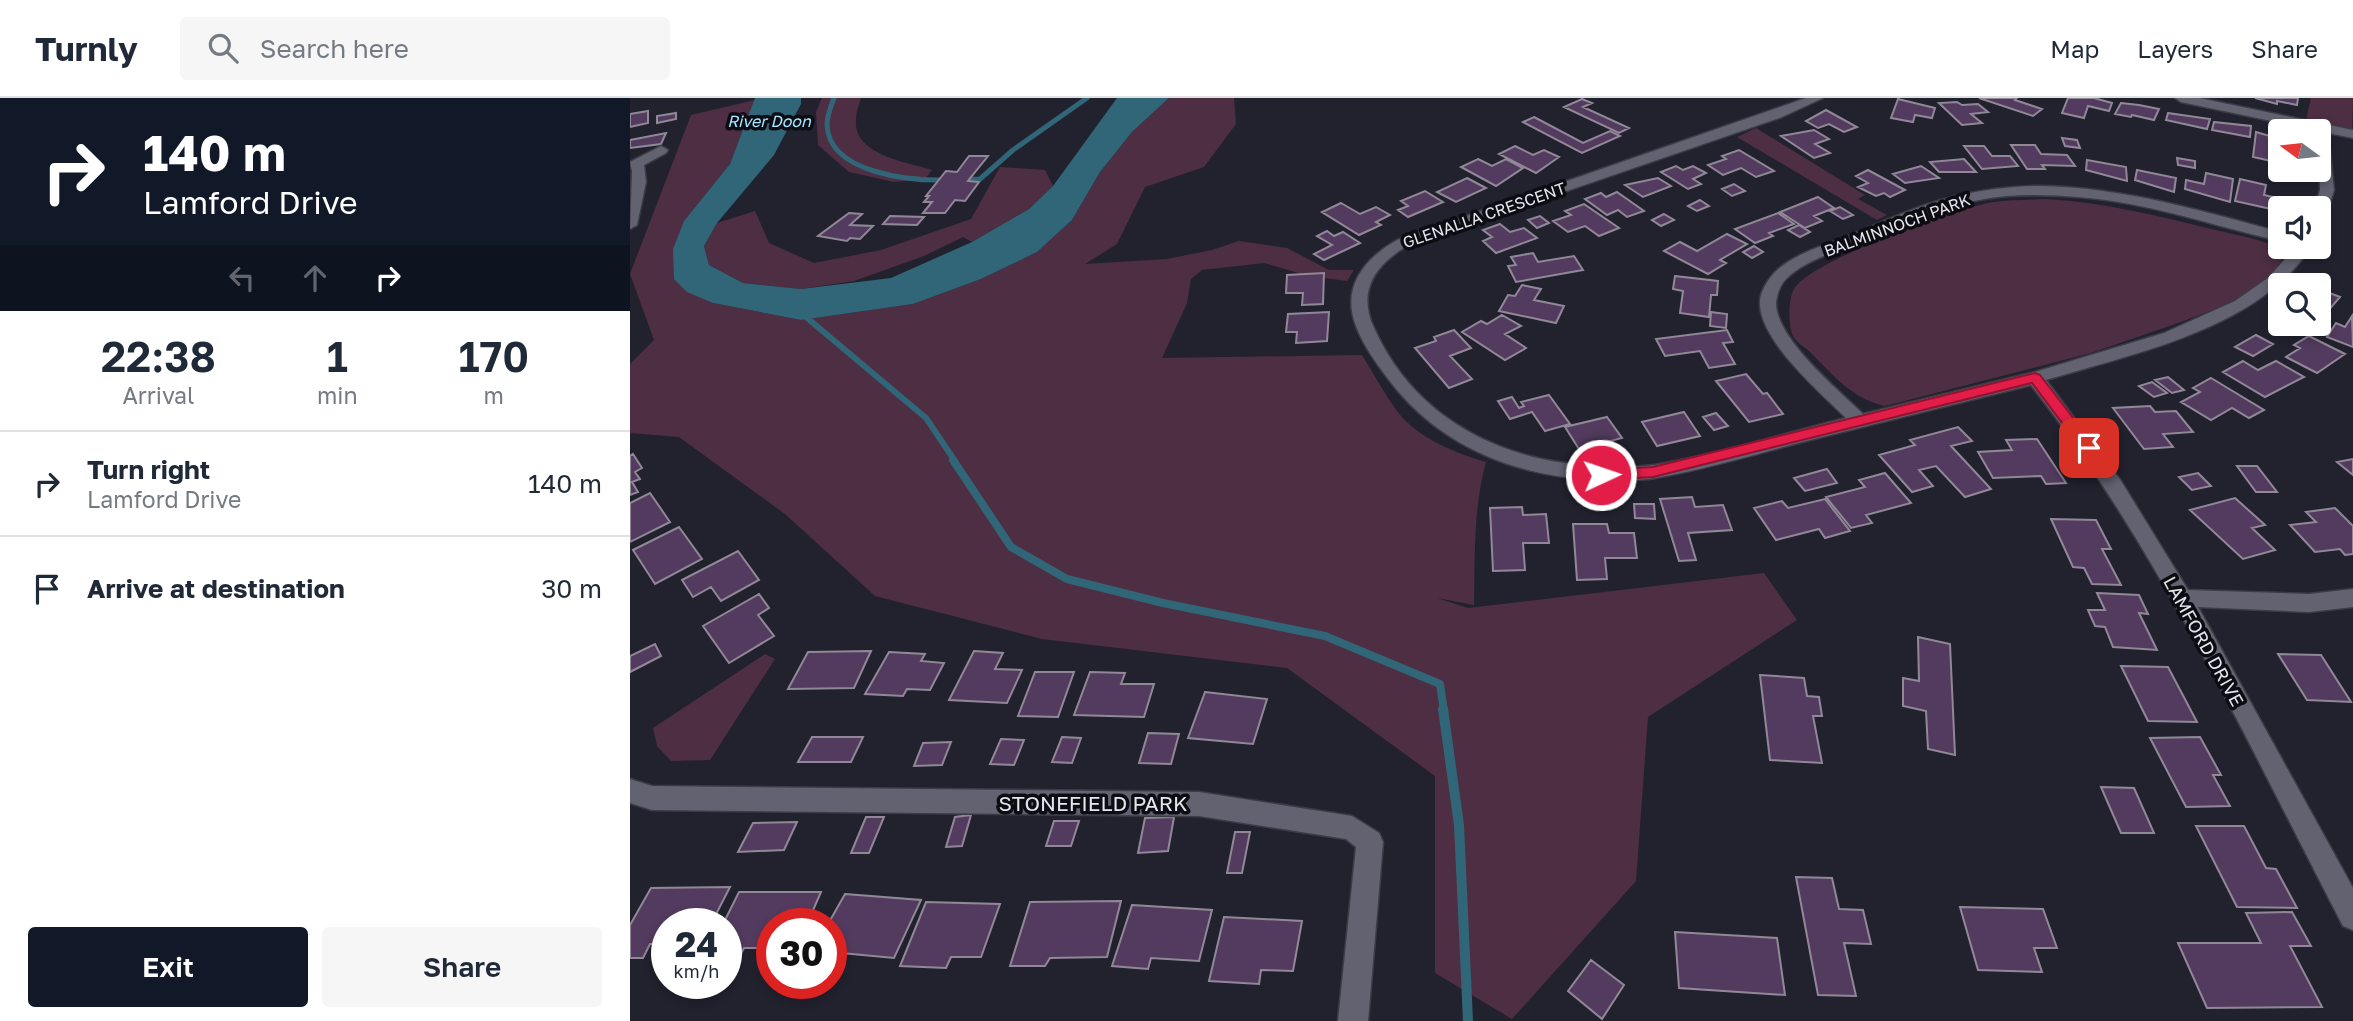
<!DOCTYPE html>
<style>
body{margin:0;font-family:"Golos Text",sans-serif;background:#f6f6f7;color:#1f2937;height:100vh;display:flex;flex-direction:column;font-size:26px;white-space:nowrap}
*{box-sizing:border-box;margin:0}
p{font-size:23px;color:#747a83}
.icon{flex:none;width:38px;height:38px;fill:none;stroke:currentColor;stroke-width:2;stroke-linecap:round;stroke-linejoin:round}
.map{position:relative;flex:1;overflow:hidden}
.side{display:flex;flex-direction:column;background:#fff;width:630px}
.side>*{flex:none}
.top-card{background:#111827;color:#fff;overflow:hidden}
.needle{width:46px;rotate:285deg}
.controls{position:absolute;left:1638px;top:21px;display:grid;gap:14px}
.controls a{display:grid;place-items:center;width:63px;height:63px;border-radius:7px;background:#fff;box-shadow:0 4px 10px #0003;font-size:35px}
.speed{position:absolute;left:21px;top:810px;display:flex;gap:14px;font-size:35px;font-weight:700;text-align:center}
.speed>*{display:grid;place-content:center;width:91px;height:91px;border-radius:50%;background:#fff;box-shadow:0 4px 10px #0003;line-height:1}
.speed small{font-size:18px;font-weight:400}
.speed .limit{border:10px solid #d22;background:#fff;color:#111}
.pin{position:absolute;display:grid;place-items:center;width:60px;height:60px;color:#fff;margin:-30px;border-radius:14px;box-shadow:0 4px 10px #0006}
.me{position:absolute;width:77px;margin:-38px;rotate:87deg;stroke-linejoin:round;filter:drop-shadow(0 0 5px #0008)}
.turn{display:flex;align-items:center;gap:24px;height:147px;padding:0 28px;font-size:32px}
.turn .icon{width:91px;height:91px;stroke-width:2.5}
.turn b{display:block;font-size:49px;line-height:60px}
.lanes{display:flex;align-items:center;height:66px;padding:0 28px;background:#0003;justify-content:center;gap:35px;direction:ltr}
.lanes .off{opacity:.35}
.eta{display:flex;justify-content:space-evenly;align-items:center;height:119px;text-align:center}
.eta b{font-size:42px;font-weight:600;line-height:49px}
.primary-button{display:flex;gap:14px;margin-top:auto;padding:14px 28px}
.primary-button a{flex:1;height:80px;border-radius:7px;background:#111827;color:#fff;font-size:28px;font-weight:600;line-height:80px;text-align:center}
.primary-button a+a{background:#f6f6f7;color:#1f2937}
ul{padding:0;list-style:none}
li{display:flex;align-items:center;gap:21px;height:105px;padding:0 28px;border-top:2px solid #e0e1e3}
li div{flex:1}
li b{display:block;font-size:26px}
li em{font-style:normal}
header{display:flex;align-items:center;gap:42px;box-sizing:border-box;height:98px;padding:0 35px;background:#fff;border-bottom:2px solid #e0e1e3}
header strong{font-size:33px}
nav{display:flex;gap:38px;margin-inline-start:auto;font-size:24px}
.search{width:490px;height:63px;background:#f6f6f7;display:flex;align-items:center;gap:18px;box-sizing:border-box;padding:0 24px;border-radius:7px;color:#747a83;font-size:26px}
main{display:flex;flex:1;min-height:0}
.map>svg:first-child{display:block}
</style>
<header>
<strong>Turnly</strong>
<div class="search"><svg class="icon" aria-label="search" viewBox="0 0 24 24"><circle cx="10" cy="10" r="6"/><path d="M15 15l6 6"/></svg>Search here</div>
<nav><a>Map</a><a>Layers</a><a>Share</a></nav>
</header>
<main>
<section class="side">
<div class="top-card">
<div class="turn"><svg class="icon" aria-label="right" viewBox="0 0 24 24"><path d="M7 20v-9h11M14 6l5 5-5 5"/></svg><div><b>140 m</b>Lamford Drive</div></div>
<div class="lanes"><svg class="icon off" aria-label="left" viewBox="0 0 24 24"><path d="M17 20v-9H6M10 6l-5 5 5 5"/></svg><svg class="icon off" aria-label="ahead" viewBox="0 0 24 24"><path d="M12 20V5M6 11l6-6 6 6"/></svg><svg class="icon" aria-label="right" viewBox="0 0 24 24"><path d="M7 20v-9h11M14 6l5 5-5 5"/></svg></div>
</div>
<div class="eta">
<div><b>22:38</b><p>Arrival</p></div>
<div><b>1</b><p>min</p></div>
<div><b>170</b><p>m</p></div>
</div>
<ul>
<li><svg class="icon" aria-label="right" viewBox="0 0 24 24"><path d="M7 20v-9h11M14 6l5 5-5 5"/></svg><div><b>Turn right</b><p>Lamford Drive</p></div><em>140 m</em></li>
<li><svg class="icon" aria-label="arrive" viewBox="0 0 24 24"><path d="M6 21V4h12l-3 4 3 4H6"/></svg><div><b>Arrive at destination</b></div><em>30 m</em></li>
</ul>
<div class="primary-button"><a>Exit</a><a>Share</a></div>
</section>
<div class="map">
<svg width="1723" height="923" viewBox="0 0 1723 923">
<rect width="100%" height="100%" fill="#22222f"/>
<path fill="#4e2e42" d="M192,0H231C229,7 226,15 226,22C223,57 277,64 302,72L295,81L264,84L219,74L188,47L186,14Z
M539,0H604L606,26L574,69L515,89L487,146L455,166L537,161L582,152L609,143L657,150L699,172H724L717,183L679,178L634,165L572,172L561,181L557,205L532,260L732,257C743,275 754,295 767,313C786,339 825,355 856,364C843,411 845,459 844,507L807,500L838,510L1134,475L1167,522L1018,619L1006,783L882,921L805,875V678L657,570L412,541L245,498L155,416L49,339L0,335V266L24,242L0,176L61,17L125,2L100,66L54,123L83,205L171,222L283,206L351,181L407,154L442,122L470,74L502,34Z
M1681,0H1723L1722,36L1675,26Z
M1126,30L1235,97L1228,101L1257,117L1247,122L1107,39Z
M370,69L415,72L423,88L399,111L342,144L333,139L294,158L224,183L171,191L113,185L79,167L74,148L87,125L125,113L139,145L184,165L251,152L341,121Z
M1416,101C1475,104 1532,119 1590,133C1609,138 1634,141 1651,152L1652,161L1629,194L1551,224L1461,255L1255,308C1222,301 1202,276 1179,253C1174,249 1166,244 1163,238C1158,228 1158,202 1164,191C1180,163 1328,110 1363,104C1380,102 1398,102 1416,101Z
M135,556L145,561L80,662L41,663L27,648L23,630Z"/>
<path fill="#306678" d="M125,0H171V6L144,57L87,125L74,148L79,167L113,185L171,191L261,180L342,144L399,111L423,88L487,0H539L502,34L470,74L442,122L407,154L351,181L283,206L171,222L83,205L57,194L44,181L43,151L54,123L100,66Z"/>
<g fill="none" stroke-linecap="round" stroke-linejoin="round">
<path stroke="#306678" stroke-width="5" d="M204,0C201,8 197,17 197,27C199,76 282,83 317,82
M330,82L350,81L383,52L457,0"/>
<path stroke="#306678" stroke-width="6" d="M170,214L296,320L325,363"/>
<path stroke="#306678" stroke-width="8" d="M323,362L381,449L437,481L533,505L695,538L810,586L814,613"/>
<path stroke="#306678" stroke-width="10" d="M813,611L829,727L838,923"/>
</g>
<path fill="#523b5e" stroke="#918897" stroke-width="2" d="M1349,0H1387L1385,2L1412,11L1403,18Z
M1438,0H1464L1482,5L1479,13L1458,8L1454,20L1432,15Z
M1625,0H1668L1667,7L1647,3V6Z
M952,1L962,5L953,9L999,30L989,35L934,9Z
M1268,1L1305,10L1302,20L1285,17L1283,24L1261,20Z
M1327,4L1332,7L1348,6L1358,14L1341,16L1352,25L1332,27L1309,5Z
M1491,5L1509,7L1529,11L1524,22L1502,17L1501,19L1485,16Z
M1196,12L1227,29L1214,34L1199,26L1188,30L1176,23Z
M18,13V25L0,29V16Z
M46,15V21L27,25V18Z
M1538,15L1580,21L1577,31L1536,22Z
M904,19L953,45L980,33L990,38L952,55L893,24Z
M1584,24L1621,28L1620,39L1582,32Z
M1184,32L1199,41L1185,46L1200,55L1184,60L1151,38Z
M1626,34L1650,41L1646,64L1623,59Z
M36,35L31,46L0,50V42Z
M1432,40L1447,42L1450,50L1435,48Z
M1381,47H1405L1411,56L1437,57L1445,68L1412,67L1415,71H1397Z
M885,48L903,57L914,52L929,59L906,75L869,56Z
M1334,48H1354L1362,58H1380L1388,68L1352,71Z
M1109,52L1144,73L1126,79L1111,70L1093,77L1078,67L1096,61L1092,58Z
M339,58H358L338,83L349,84L335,103L325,102L315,115H293L302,104H294L299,98H296L316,73L327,74Z
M1547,60L1565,63V70L1548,67Z
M848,61L862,68L876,61L893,70L866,88L831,69Z
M1334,61L1346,74H1309L1300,64Z
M1457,62L1496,69L1497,83L1456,72Z
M1046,68L1053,72L1063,68L1076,75L1063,81L1071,86L1058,91L1031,74Z
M1291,68L1309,80L1275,85L1263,76Z
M1238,72L1275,92L1260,99L1254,95L1246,98L1228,89L1238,85L1226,78Z
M1507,72L1546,80L1544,94L1505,82Z
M1576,75L1603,81L1600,104L1555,91L1556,82L1574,86Z
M837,80L856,90L826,104L807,94Z
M1028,80L1041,88L1013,99L995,87Z
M1610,81L1636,87L1634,97L1664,104L1663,110H1650V113L1605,103Z
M1104,86L1115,93L1102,98L1092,91Z
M795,93L813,104L778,119L768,112L778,108L771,103Z
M987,94L1014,113L997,119L988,112L977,117L955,101L971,95L976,99Z
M1188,99L1204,110L1184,118L1192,123L1175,130L1150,114Z
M1070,102L1079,108L1067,113L1058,108Z
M711,105L730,116L746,109L760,117L746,124L751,127L729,137L692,114Z
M954,106L989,130L969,138L955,128L938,134L923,123L941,117L935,113Z
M1210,109L1223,117L1213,121L1200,113Z
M219,115L232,116L220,127L243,128L230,141L220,140L217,143L188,138Z
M1148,115L1164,126L1139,135L1143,138L1125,145L1105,131Z
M1034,116L1044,122L1031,128L1022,122Z
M260,118L294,119L287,127L253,126Z
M910,118L919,125L907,130L898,122Z
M870,126L880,134L894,130L907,140L866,155L853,143L862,139L853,132Z
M1169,127L1180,134L1170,139L1158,132Z
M697,133L704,138L713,134L730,145L694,162L684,156L702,147L687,138Z
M1097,136L1117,146L1090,162L1096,165L1078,176L1034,153L1050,144L1067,153Z
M1124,148L1133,154L1122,160L1113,154Z
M903,155L908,164L944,158L953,172L886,184L878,168L886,167L881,159Z
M694,175L693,206L672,207L673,195H656L657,177Z
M1045,178L1088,183L1087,197H1081L1079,219L1050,215L1053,193L1043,191Z
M892,187L911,191L904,202L934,208L926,225L869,213L878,197L885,198Z
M1689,191L1710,199L1697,214L1689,211Z
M699,214L697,243L666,245L667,234H656L658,216Z
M1081,214L1097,216L1096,230L1080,228Z
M872,217L891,228L875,236L896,250L875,262L832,234L851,223L857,226Z
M1722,218L1723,249L1697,239L1706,225L1715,229Z
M824,232L841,250L820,258L842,281L819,290L785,250L806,243L804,239Z
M1097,232L1103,244L1093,245L1105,266L1079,270L1070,253L1035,258L1026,241Z
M1626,237L1643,246L1623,258L1605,249Z
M1679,238L1715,256L1687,275L1656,259L1670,250L1664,247Z
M1613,263L1628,272L1646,263L1674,279L1635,299L1593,274Z
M1116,276L1133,296L1137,295L1153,316L1119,324L1086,283Z
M1538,279L1554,292L1542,295L1525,282Z
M1581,280L1634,312L1619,320L1602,310L1581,322L1551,304L1570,294L1563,290Z
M1522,284L1537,295L1524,299L1509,288Z
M919,297L940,326L915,333L902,314L880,321L868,303L882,299L889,310L894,308L891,304Z
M1520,308L1525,314L1546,313L1563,334L1533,336L1543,349L1514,351L1483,310Z
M1054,314L1070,338L1027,348L1012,324Z
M1086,315L1098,328L1084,332L1073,319Z
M977,319L992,340L949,351L935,329Z
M1328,329L1342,343L1321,348L1361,391L1335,399L1306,368L1289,372L1303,388L1282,394L1249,357L1285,347L1280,342Z
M1407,341L1436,385L1416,386L1411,378L1363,380L1348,354L1382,352L1376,342Z
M3,356L12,370L5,374L10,381L2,384L8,394L0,397V358Z
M1723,361V377L1707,364Z
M1607,368H1627L1647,394H1626Z
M1197,371L1207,385L1175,393L1164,380Z
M1255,375L1281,405L1236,417L1242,425L1221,430L1196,399L1235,389L1229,382Z
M1568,375L1581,388L1562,392L1549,379Z
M20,395L40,424L0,444V405Z
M1062,399L1065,409L1093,407L1102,432L1058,435L1066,462L1049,463L1030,401Z
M1605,400L1635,427L1622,430L1645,452L1613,461L1560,412Z
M1195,401L1220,433L1195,440L1189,431L1146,442L1124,410L1152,403L1158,410Z
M1004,406H1024L1025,421L1005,420Z
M892,409L893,417L916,416L919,445H893L895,472L863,473L860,410Z
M1705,410L1723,428V456L1715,457L1710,451L1685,454L1660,427L1686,424L1676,414Z
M1421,421L1466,422L1481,451H1472L1491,487L1462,486L1454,470L1443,469Z
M943,426H977L979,435H1004L1007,460H975L977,481L947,482Z
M49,429L72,461L25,486L3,452Z
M108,453L129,482L91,503L81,489L63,499L52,482Z
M1467,495L1509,497L1518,516L1509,515L1527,552L1483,549L1475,529L1465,528L1458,512H1475Z
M129,496L139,510L128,517L144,538L99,565L73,528Z
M1288,539L1320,546L1325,657L1298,651L1296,613L1273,608V580L1289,583Z
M25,546L31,558L0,574V558Z
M241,553L224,590L158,591L178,554Z
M344,553L373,555L365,571L392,572L377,605L319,602Z
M259,554L295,556L291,563L314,565L300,592L277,591L273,598L235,596Z
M1648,556L1691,557L1721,604L1677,602Z
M1491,568L1538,569L1567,624L1518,623Z
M405,574H444L428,619L388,618Z
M460,574L495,575L491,586H524L514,619L444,617Z
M1130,577L1174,580L1177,598L1189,599L1192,618H1183L1192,665L1140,662Z
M575,594L637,601L623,646L558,640Z
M518,635L549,636L541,666L509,665Z
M182,639H233L221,664H168Z
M432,639L451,640L442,665L422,664Z
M1570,639L1591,677H1583L1600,708L1556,709L1520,640Z
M371,641L394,642L384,667L360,666Z
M321,644L312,667L284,668L293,645Z
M1471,689L1504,690L1524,735H1491Z
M341,717L332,748L316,749L325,719Z
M236,719H254L239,755H221Z
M544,719L538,753L508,755L515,720Z
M424,723H449L441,748H416Z
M167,724L154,752L108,754L123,725Z
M1566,728H1614L1636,770L1646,771L1667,810L1607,809Z
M605,734H620L612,775H597Z
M1166,779L1202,780L1209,811L1233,812L1241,846L1214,845L1226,898L1188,897Z
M100,789L81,826H37V846H20L13,860H0V827L21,790Z
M109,794H191L177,826H142V850H114L109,860H96V826H93Z
M215,796L291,802L264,860L201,854V826H198Z
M491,803L477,859L420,860L415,868H380L400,804Z
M296,804L370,806L351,859H321L316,870L270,868Z
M502,807L582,812L569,863L521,860L518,871L482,868Z
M1330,809L1413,811L1427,850H1404L1412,874L1348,872Z
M1662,814L1681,848H1660L1692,909L1577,910L1548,845H1631L1616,815Z
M594,819L672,823L663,873L631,872L629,886L579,883Z
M1045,834L1147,840L1155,897L1049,890Z
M961,862L994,887L972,921L938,893Z"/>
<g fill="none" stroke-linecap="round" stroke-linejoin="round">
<g stroke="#3b3c46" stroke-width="3">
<path id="minor" d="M1176,0H1193L1152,19L777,148C745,167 727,193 744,230C786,324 878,367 977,368C992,369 1009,369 1025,367C1089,356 1152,336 1216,320C1191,295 1132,245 1130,207C1129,195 1137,183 1145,174C1164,156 1192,148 1216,139C1252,124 1288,107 1326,98C1353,92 1382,88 1410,88C1492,89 1572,113 1650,134V143C1583,128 1518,104 1448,99C1422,97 1394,96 1368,99C1318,105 1273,126 1227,145C1204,155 1175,162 1156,181C1150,187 1147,196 1146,205C1146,241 1209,292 1233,316L1401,275L1534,235L1605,203L1638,180L1666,149H1681C1628,231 1505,255 1416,282L1491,383L1558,492L1679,496L1723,491V509L1679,514L1568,509L1723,790V832L1713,828C1617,644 1529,451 1401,287C1329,305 1257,323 1184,341C1132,354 1078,371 1025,380C1010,383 993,382 977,382C892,381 811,351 759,282C746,265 733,247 726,228C711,189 734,161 767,142Z
M1545,0H1569L1723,32V40L1698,35L1704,92L1694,125L1689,126V110H1685L1690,92L1689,33L1551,4Z
M31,48L38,52L36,55L14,67L16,84L7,127L0,131L2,73L0,64Z
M0,681L22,688L569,694L722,718L749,735L753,744L738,923H708L726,749L716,741L569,718L22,712L0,705Z"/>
</g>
<use href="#minor" fill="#626271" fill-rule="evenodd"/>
</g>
<path fill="#e11d48" stroke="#92132f" stroke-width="2" d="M1405,275L1410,277L1464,347L1466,350L1464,354H1454L1402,285L1023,379L971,382L964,377L971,372L1023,369Z"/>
<g text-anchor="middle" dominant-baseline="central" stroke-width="7" stroke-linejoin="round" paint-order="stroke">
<g font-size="16" font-style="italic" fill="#a3e6ff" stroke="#0c0c12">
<text x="139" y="23">River Doon</text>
</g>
<g font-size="16" fill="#e5e5ee" stroke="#0c0c12">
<text transform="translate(854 117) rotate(-19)">GLENALLA CRESCENT</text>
<text transform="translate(1267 127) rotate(-20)">BALMINNOCH PARK</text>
</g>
<g font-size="18" fill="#e5e5ee" stroke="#0c0c12">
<text transform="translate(1574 543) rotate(61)">LAMFORD DRIVE</text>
</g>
<g font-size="21" fill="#e5e5ee" stroke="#0c0c12">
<text x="463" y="705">STONEFIELD PARK</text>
</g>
</g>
</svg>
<div class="controls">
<a><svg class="needle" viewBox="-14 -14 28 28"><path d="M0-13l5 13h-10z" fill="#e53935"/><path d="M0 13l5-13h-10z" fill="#747a83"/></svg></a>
<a><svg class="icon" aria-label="sound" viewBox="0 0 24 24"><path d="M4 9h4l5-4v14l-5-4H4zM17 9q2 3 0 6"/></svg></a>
<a><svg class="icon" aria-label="search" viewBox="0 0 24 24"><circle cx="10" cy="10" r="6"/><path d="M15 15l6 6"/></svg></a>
</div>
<div class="speed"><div>24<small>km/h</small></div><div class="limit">30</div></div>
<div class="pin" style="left:1459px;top:350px;background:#d93025"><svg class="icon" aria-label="arrive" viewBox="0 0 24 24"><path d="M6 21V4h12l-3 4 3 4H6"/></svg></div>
<svg class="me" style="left:971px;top:377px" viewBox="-20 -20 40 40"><circle r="17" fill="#e11d48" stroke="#fff" stroke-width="3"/><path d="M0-11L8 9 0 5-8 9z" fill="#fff"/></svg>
</div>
</main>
